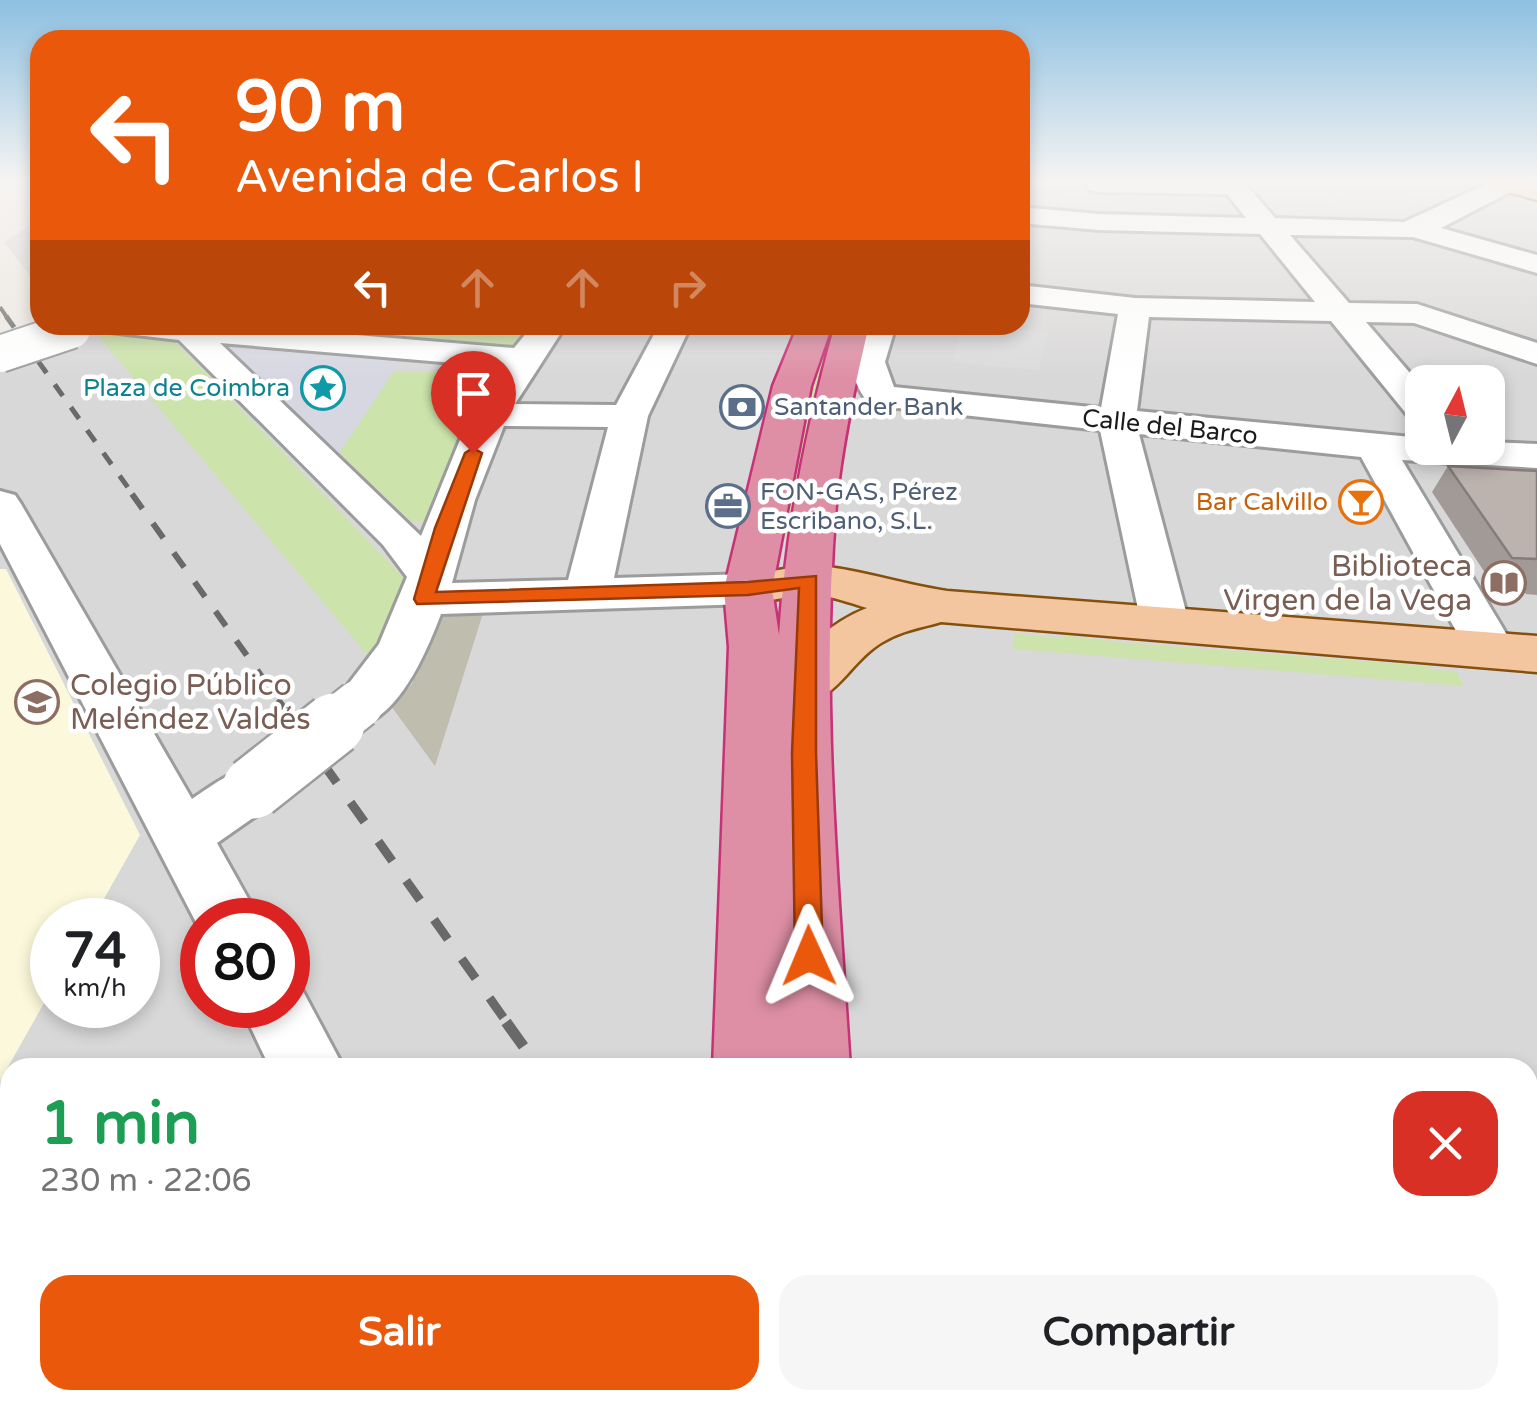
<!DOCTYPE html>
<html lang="es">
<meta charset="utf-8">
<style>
body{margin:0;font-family:"Varela Round",sans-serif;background:#f6f6f6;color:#202124;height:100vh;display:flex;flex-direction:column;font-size:38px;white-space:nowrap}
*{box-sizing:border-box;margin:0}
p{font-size:32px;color:#757577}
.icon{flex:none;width:55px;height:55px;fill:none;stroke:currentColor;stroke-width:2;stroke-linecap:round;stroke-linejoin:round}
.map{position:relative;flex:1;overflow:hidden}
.drawer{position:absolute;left:0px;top:1058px;width:1538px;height:352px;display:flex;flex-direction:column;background:#fff;border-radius:30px 30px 0 0;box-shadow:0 5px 15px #0003}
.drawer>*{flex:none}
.banner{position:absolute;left:30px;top:30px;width:1000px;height:305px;border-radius:30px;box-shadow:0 5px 15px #0003;background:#ea580c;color:#fff;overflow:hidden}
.needle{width:65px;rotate:7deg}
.fabs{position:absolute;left:1405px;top:365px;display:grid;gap:20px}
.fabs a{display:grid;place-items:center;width:100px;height:100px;border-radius:20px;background:#fff;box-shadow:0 5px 15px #0003;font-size:50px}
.speed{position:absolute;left:30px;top:898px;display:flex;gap:20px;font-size:50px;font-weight:700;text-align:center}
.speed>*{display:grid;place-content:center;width:130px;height:130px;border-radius:50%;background:#fff;box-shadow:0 5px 15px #0003;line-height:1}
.speed small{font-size:25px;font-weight:400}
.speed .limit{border:15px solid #d22;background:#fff;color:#111}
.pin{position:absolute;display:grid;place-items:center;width:85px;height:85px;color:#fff;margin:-102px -42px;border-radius:50% 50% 50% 0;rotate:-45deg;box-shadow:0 0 10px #0007}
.pin .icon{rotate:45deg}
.me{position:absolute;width:110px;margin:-55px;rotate:359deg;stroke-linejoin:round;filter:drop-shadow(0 0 8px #0008)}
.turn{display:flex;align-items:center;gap:35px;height:210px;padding:0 40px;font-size:45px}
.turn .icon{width:130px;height:130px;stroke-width:2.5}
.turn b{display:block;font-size:70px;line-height:85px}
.lanes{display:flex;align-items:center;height:95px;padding:0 40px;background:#0003;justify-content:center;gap:50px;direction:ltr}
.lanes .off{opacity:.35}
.round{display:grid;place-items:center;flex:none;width:105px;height:105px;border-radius:30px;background:#f6f6f6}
.summary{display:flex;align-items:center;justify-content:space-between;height:170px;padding:0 40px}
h1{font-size:60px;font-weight:800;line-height:75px;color:#1e9e55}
.cta{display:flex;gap:20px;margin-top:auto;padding:20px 40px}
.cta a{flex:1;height:115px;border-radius:30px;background:#ea580c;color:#fff;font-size:40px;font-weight:800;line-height:115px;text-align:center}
.cta a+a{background:#f6f6f6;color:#202124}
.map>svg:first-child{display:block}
</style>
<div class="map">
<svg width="1537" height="1409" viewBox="0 0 1537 1409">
<rect width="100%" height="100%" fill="#ece7e2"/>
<path fill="#d9d8d8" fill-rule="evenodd" d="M1020,180H1537V1409H0V338L40,325H1020ZM1422,382H1488V448H1422ZM52,920H138V1005H52ZM202,920H288V1005H202ZM10,1068H1528V1400H10Z
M40,219V288L4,242Z"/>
<path fill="#fcf8db" d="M0,569H6L140,835L92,920H52V989L0,1081Z"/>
<path fill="#bfbdae" d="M484,610L435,766L391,706L412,684L437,611Z"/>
<path fill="#cce3ab" d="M238,325H535L513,349Z
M829,325H838C815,395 802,463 795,536L784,538C780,467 806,391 829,325Z
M93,330L171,337L404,578L371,659Z
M393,371L497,373L469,423L429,521H411L339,453Z
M1015,634L1064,638V635L1125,643L1430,666L1433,670L1456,671L1464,686L1012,649Z"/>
<path fill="#85d5ad" d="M10,1214V1400H109L105,1409H0V1234Z"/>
<path fill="#dbdbdb" d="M964,325L1049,332L1038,370L952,362Z"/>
<path fill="#d6d7e1" d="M1020,180H1058L1066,195L1084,196L1077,180H1112L1122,197L1198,198L1209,213L1020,203Z
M1308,180H1435L1454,185L1434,194L1394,183L1386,187L1425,199L1385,217L1344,216L1328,201L1370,200L1364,194L1321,193Z
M225,339L407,352L339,453L334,455L220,344Z"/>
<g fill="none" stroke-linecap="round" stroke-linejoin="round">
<g stroke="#9c9c9c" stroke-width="6">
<path id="minor" d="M1090,180H1242L1275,218L1404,222L1495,180H1517L1516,189L1441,228L1537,255V273L1413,237L1290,235L1349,303L1417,304L1537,343V364L1414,323L1366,322L1422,387V420L1409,417L1331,321L1149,317L1137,411L1422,438V448H1488V442L1537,444V468L1402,460L1516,650L1509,662L1491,667L1473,662L1361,457L1139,434L1189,623L1182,634L1165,639L1148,634L1141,623L1100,430L870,405C847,377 849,357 864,325H896L885,362L894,387L1101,408L1118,314L1020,303V285L1135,298L1315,302L1260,234L1099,230L1020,223V207L1099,214L1246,218L1227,194L1099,192L1090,190L1087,185Z
M105,325H237L514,348L533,325H566L515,404L616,405L659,325H691L648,416L614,578L748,574L764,579L771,589L764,599L748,604L441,614C429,646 408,695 379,716C366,725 353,721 340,717L333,704L379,644L407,577L383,545L179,340L110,332ZM220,343L501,367L470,415L421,536ZM504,426L608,427L568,580L452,583L475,500Z
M0,491L15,495L21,504L192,799C219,781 240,762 273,772L281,788L273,804L217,843L260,920H202V934L0,544Z
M288,978L298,982L344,1068H270L240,1005H288Z
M444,1400H535L539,1409H448Z"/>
</g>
<g stroke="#86500c" stroke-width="5">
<path id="major" d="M1479,180L1537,184V200L1483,185Z
M809,565C855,568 901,584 947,591L1537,636V672L941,622C920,628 900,631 881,643C844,666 833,713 785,699L777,686C796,653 831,622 867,608C849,603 831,595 811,595C783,595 759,607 731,600L724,589L731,578Z"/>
</g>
<g stroke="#c63275" stroke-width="5">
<path id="highway" d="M798,325H832L811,386L772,589L779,635C786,529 806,427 835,325H869C855,384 842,444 836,505C820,692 838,881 850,1068H713L729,647L724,589L773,386Z
M715,1400H867V1409H716Z"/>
</g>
<use href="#minor" fill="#fff" fill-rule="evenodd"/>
<use href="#major" fill="#f3c69f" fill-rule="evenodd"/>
<use href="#highway" fill="#de8fa6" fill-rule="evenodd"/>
<path stroke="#696969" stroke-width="4" stroke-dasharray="11 11" stroke-linecap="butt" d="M0,307L8,319"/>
<path stroke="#696969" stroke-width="5" stroke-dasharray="14 14" stroke-linecap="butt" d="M6,316L134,496"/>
<path stroke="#696969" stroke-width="6" stroke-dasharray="18 18" stroke-linecap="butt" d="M132,494L297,726"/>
<path stroke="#696969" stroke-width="9" stroke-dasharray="24 24" stroke-linecap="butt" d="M295,724L508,1024"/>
<path stroke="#696969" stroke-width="11" stroke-dasharray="30 30" stroke-linecap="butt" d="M506,1022L539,1068
M776,1400L782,1409"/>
<g stroke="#9c9c9c" stroke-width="40" stroke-linecap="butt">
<path id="minor-bridge-far2" d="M0,354L72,330"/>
</g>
<g stroke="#9c9c9c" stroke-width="52" stroke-linecap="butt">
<path id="minor-bridge-far1" d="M331,726L359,704"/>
</g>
<g stroke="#9c9c9c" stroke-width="66" stroke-linecap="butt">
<path id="minor-bridge" d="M253,788L334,724"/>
</g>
<use href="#minor-bridge-far2" stroke="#fff" stroke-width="36"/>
<use href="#minor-bridge-far1" stroke="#fff" stroke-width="48"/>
<use href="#minor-bridge" stroke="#fff" stroke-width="61"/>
</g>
<path fill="#a29a96" d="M1448,466L1537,471V595L1526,594L1521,587L1493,585L1432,492Z"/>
<path fill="#bcb3af" stroke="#847d7a" stroke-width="2.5" d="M1448,466L1537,471V559L1512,558Z"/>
<linearGradient id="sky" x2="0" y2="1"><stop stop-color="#8dc0e1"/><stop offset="0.48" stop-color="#f6f4f2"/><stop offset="1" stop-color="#f6f4f2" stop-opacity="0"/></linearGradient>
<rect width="1537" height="378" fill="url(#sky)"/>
<path fill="#ea580c" stroke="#983908" stroke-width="2.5" d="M473,448L482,453L436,592L748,582L816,576V753L823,956L819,965L809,969L799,965L795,956L792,753L799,588L748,595L417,604L414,599L435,528L465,453Z"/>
<defs>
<g id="sight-ring" transform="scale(2.25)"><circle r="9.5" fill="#fff" stroke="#0f9aa8" stroke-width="1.5"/><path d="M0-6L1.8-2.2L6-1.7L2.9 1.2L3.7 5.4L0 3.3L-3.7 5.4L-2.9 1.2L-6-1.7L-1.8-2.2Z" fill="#0f9aa8"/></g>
<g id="bank-ring" transform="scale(2.25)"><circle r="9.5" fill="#fff" stroke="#5c6f8a" stroke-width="1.5"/><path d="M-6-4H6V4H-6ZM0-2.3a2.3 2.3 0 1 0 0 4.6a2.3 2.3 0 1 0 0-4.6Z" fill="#5c6f8a"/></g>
<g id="bar-ring" transform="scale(2.25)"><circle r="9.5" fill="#fff" stroke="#e8710a" stroke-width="1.5"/><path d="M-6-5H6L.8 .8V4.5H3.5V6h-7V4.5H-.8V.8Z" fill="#e8710a"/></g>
<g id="office-ring" transform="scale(2.25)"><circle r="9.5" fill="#fff" stroke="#5c6f8a" stroke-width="1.5"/><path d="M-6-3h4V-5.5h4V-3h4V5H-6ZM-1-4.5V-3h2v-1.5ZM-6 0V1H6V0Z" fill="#5c6f8a"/></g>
<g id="library-ring" transform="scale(2.25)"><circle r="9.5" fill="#fff" stroke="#8d6e63" stroke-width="1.5"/><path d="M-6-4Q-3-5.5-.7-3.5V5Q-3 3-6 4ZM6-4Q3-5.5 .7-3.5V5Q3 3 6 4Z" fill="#8d6e63"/></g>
<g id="school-ring" transform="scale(2.25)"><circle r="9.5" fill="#fff" stroke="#8d6e63" stroke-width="1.5"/><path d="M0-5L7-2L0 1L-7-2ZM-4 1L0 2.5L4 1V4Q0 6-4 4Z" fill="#8d6e63"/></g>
</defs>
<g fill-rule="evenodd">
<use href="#sight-ring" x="323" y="388"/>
<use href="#bank-ring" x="742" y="407"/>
<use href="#bar-ring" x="1361" y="502"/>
<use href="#office-ring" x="728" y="506"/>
<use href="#library-ring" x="1504" y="583"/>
<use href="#school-ring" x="37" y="702"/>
</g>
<g text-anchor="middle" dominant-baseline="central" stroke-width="9" stroke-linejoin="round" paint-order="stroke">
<g font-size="25" fill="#0d838f" stroke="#fff" text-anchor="end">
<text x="290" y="388">Plaza de Coimbra</text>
</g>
<g font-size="25" fill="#4e5e75" stroke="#fff" text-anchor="start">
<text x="774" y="407">Santander Bank</text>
<text x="760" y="492">FON-GAS, Pérez<tspan x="760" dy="29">Escribano, S.L.</tspan></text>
</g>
<g font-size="25" fill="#1b1b1b" stroke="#fff">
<text transform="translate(1170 427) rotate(6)">Calle del Barco</text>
</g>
<g font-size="25" fill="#c56008" stroke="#fff" text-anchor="end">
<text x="1328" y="502">Bar Calvillo</text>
</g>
<g font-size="30" fill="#785e54" stroke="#fff" text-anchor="end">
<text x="1472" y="566">Biblioteca<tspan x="1472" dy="34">Virgen de la Vega</tspan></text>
<text x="70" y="685" text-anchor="start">Colegio Público<tspan x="70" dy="34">Meléndez Valdés</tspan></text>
</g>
</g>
</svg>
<div class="fabs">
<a><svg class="needle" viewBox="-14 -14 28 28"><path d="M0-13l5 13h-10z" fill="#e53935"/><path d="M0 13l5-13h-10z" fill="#757577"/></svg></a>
</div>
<div class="speed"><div>74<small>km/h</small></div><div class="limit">80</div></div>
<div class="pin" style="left:473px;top:453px;background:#d93025"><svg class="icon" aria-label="arrive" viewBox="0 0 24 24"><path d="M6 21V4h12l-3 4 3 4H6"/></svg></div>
<svg class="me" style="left:809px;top:956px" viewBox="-20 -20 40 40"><path d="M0-17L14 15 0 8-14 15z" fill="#ea580c" stroke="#fff" stroke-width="4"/></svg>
<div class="banner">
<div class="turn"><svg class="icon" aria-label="left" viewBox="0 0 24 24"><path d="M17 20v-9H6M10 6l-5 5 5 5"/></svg><div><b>90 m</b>Avenida de Carlos I</div></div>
<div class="lanes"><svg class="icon" aria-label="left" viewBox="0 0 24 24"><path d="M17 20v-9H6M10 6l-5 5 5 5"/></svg><svg class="icon off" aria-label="ahead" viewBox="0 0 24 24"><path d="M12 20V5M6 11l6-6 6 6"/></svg><svg class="icon off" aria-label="ahead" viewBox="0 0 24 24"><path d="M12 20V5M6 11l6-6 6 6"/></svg><svg class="icon off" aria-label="right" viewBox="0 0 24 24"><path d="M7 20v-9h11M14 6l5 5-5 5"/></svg></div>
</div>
<section class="drawer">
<div class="summary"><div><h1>1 min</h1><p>230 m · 22:06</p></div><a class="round" style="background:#d93025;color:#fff"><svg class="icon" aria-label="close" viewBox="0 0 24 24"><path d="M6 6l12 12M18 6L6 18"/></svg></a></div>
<div class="cta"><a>Salir</a><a>Compartir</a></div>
</section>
</div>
